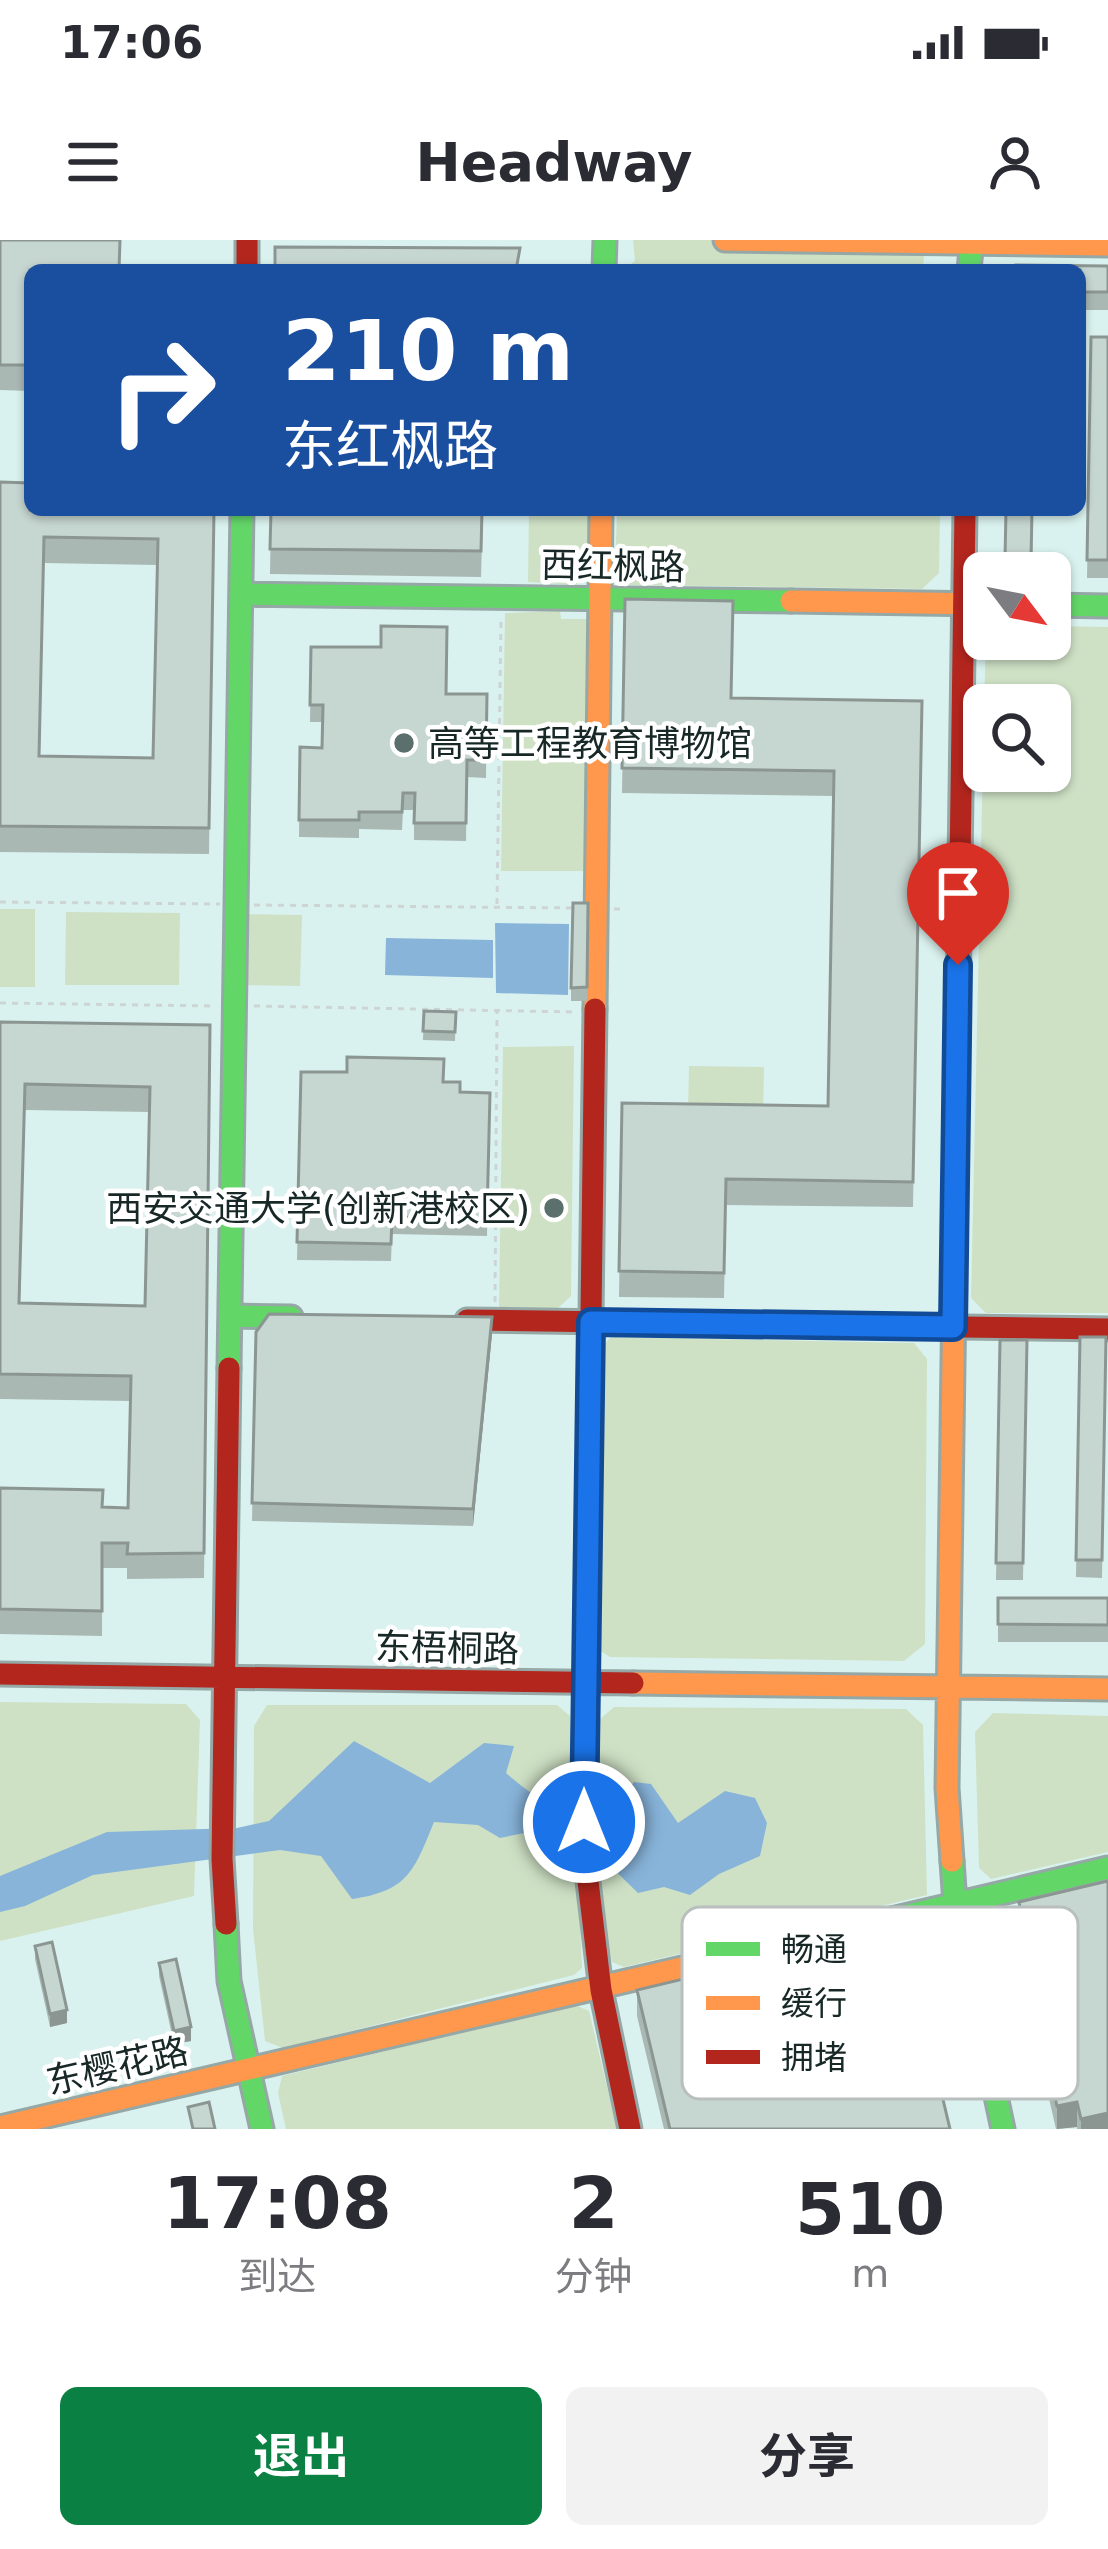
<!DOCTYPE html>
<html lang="zh">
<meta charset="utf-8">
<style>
body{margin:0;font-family:"DejaVu Sans","Noto Sans SC",sans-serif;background:#f2f2f3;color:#2b2b33;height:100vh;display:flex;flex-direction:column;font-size:45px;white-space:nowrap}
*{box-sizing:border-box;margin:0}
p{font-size:39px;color:#7c7c81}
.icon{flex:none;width:66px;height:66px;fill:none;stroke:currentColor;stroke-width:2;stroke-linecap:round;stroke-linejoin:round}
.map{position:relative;height:1889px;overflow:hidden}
.sheet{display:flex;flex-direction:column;background:#fff;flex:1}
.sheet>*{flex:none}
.top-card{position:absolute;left:24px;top:24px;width:1062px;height:252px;border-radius:18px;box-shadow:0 3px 9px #0004;background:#1a4fa0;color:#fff;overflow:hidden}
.needle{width:78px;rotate:122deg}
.fabs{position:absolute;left:963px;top:312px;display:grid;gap:24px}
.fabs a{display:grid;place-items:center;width:108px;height:108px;border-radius:18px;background:#fff;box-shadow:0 3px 9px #0004;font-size:60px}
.pin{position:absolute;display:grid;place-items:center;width:102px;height:102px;color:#fff;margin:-123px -51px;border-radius:50% 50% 50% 0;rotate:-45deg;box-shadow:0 0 12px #0007}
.pin .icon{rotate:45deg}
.me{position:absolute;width:132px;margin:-66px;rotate:0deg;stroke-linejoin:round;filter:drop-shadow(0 0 9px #0008)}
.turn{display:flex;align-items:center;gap:42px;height:252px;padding:0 60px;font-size:54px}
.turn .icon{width:156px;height:156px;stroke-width:2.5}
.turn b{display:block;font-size:84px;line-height:102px}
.eta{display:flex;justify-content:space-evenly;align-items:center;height:204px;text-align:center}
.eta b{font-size:72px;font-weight:700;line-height:84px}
.action{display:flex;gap:24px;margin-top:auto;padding:24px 60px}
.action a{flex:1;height:138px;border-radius:18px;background:#0b8043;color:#fff;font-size:48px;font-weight:700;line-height:138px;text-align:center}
.action a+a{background:#f2f2f3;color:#2b2b33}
.status{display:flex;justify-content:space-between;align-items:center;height:84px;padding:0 60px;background:#fff;direction:ltr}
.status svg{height:33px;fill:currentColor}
header{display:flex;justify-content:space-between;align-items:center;height:156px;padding:0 60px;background:#fff;font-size:54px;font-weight:700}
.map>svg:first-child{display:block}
</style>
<div class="status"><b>17:06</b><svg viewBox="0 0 49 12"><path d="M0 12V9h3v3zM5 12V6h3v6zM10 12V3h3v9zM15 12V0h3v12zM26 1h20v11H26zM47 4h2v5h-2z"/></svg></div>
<header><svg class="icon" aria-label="menu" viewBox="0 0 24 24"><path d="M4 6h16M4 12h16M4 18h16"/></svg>Headway<svg class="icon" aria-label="person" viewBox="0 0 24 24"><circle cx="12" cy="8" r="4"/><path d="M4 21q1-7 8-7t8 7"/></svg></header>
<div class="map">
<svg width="1108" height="1889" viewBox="0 0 1108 1889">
<rect width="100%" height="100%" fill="#daf2ef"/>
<path fill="#cee1c5" d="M633,0H925L923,30H623L635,21Z
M529,270H589L588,332L576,345L528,342Z
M617,270H940L939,333L922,349L629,345L615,335Z
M560,371L561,379H587L586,631H501L505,373Z
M1050,386L1108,387V1073H986L971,1058L984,474V531H1050V465H984L986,399H1050Z
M0,669H35V747H0Z
M66,672L180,673L179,745H65Z
M240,674L302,675L300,746L239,745Z
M574,806L571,1056L557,1069L499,1067L503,807Z
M689,826L764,827L763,873L688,872Z
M611,1097L914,1103L927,1119L925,1404L904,1421L610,1417L594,1407L600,1109Z
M0,1462L186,1464L200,1480L194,1656L0,1701Z
M267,1465H557L570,1476L582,1728L574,1735L283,1808L265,1801L253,1689L254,1486Z
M614,1467L906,1469L923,1485L927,1655L624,1727L612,1722L599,1668V1480Z
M993,1473L1108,1476V1612L991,1639L979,1628L975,1492Z
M575,1765L589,1771L617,1889H286L278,1853L282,1836Z"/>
<path fill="#88b4da" d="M495,683L569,684L568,755L496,753Z
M386,698L493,700V738L385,735Z
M354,1501L430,1543L484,1503L514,1506L506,1533C534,1557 567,1582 606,1580L634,1542L651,1544L678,1583L725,1551L755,1558L767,1583L760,1616L719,1634L690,1655L664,1647L638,1653L592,1608L539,1590L500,1598L478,1585L434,1582C414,1631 408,1651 352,1659L321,1616L280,1610L93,1635L25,1666L0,1672V1636L107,1592L237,1588L269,1581Z"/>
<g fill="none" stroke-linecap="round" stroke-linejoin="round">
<g stroke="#95a8a6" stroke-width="27">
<path id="fast" d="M604,30L605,0
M969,30L972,0
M241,354L791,361
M1050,365L1108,366
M231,1076L291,1077
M229,1128L242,270
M952,1621L955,1664L1003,1889
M892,1679L1108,1628
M226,1684L229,1741L262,1889"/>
</g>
<g stroke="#95a8a6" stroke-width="27">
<path id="slow" d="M725,0L1108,5
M791,361L984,364
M595,769L601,270
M633,1443L1108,1449
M952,1621L947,1548L957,839
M0,1887L892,1679"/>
</g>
<g stroke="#95a8a6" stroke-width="27">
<path id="jam" d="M247,0V30
M595,769L584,1608L601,1750L630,1889
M957,839L965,270
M467,1080L1108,1089
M0,1434L633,1443
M226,1684L222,1619L229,1128"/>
</g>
<path stroke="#cdd5d4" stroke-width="3" stroke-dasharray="6 6" stroke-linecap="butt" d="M0,662L220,664
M497,664L501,379
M254,665L574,668
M614,669H626
M0,763L214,766
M254,766L574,772
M495,1062L497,771"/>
<use href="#fast" stroke="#63d668" stroke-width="21"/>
<use href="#slow" stroke="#ff974d" stroke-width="21"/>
<use href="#jam" stroke="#b3261e" stroke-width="21"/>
</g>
<path fill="#aab8b4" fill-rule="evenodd" d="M0,0L30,30V151L0,150Z
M1108,26V70H1080V30Z
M1091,97H1108V338H1087Z
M0,242L214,270L209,614L0,612ZM44,323L158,325L153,518L40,516Z
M271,270H483L481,337L270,334Z
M1006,270H1033L1032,333H1005Z
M625,359L731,458L922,461L913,967L726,965L724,1058L619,1057L622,863L828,866L833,556L622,553Z
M311,407L447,454H487L486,538L467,537L466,601L414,600V570H403L402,590L359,589V598L299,597L300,507L322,508V482H310Z
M588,663L587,761H571V748Z
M424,771L456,772L455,801L423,800Z
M0,782L210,785L204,1338L127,1339V1328H102V1396L0,1394V1248L103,1267L128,1268L131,1161L0,1159ZM25,870L150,872L145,1066L20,1063Z
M301,832L444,842L460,852L490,853L487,996L392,994L391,1021L297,1020Z
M256,1092L492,1094L473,1286L252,1281Z
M1080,1097H1106L1102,1338L1076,1337Z
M1000,1100H1027L1023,1340H996Z
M998,1358H1108V1402H998Z
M1019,1662L1108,1889H1077V1887L1056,1889L1013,1702V1677L1019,1675Z
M35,1706L67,1783L50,1787L35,1719Z
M159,1723L191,1801L174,1804L159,1736Z
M637,1750L950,1889H664L637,1776Z"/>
<path fill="#8b9692" d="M492,1077V1094L473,1286V1269Z
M67,1770V1783L50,1787V1774Z
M191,1787V1801L174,1804V1791Z
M1077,1862V1887L1057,1889V1866Z
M1108,1873V1889H1081V1879Z"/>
<path fill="#c6d6d1" stroke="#8b9692" stroke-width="3" fill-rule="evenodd" d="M0,0H120L119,30H30V125H0Z
M275,7L520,8L516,30H275Z
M1016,25L1108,26V52H1080V30H1016Z
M1091,97H1108V320H1087Z
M0,242L30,243V270H214L209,588L0,586ZM44,297L158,299L153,518L39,516Z
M271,270H482L481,311L270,309Z
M1006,270H1032L1031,319H1005Z
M625,359L733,361L731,458L922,461L913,942L726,939L724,1033L619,1031L622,863L828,866L834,531L622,528Z
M381,386L447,387L446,454H487L486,520H467L466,583H414L415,553H403L402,572H359V580H299L300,507L322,508L323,465H310L311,407H381Z
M573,663H588L587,747L571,748Z
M424,771L456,772L455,792L423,791Z
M0,782L210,785L204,1313L127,1314L128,1303H102V1371L0,1369V1248L103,1250L102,1267L128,1268L131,1136L0,1134ZM25,844L150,847L145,1066L19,1063Z
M347,817L444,819L443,842H460V852L490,853L487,978L392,977L391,1004L297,1002L301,832H347Z
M269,1074L492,1077L473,1269L252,1263L256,1092Z
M1080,1097H1106L1102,1320H1076Z
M1000,1100H1027L1023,1323H996Z
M998,1358H1108V1385L998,1384Z
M1108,1641V1873L1081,1879L1077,1862L1057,1866L1013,1677L1022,1675L1019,1662Z
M902,1687L950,1889H670L637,1750Z
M52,1702L67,1770L50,1774L35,1706Z
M176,1719L191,1787L174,1791L159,1723Z
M209,1862L215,1889H193L188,1867Z"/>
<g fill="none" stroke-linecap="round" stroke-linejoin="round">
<g stroke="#114b97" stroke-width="30">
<path id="route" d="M584,1582L591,1082L953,1087L958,725"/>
</g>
<use href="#route" stroke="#1a73e8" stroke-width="21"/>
</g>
<g fill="#5b6f6c" stroke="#fff" stroke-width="4.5">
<circle cx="404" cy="503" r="12"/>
<circle cx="554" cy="968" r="12"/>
</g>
<g text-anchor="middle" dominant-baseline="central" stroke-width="9" stroke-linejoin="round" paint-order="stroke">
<g font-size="36" fill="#172826" stroke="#fff">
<text transform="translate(613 326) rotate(1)">西红枫路</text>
<text transform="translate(447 1408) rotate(1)">东梧桐路</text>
<text transform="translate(117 1826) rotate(-13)">东樱花路</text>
</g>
<g font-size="36" fill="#172826" stroke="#fff" text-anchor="start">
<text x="428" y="503">高等工程教育博物馆</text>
<text x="530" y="968" text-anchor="end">西安交通大学(创新港校区)</text>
</g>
</g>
<rect x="682" y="1667" width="396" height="192" rx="18" fill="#fff" stroke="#b9bebe" stroke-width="3"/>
<rect x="706" y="1702" width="54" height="14" fill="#63d668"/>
<rect x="706" y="1756" width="54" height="14" fill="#ff974d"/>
<rect x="706" y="1810" width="54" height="14" fill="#b3261e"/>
<g font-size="33" fill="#172826">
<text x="781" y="1721">畅通</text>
<text x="781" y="1775">缓行</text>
<text x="781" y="1829">拥堵</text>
</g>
</svg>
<div class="fabs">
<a><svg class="needle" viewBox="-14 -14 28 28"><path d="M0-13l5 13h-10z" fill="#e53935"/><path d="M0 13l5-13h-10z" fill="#7c7c81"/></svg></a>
<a><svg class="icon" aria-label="search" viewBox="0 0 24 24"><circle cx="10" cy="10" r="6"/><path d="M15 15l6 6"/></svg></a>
</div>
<div class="pin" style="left:958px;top:725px;background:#d93025"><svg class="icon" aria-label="arrive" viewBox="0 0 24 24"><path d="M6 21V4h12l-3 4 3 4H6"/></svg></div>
<svg class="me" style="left:584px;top:1582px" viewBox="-20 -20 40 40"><circle r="17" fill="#1a73e8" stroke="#fff" stroke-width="3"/><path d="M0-11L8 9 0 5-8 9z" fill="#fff"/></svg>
<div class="top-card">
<div class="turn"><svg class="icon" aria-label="right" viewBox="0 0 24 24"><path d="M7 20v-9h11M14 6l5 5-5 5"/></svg><div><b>210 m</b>东红枫路</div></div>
</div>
</div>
<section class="sheet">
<div class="eta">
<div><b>17:08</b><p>到达</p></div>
<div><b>2</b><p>分钟</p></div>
<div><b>510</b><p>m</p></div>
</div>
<div class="action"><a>退出</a><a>分享</a></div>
</section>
